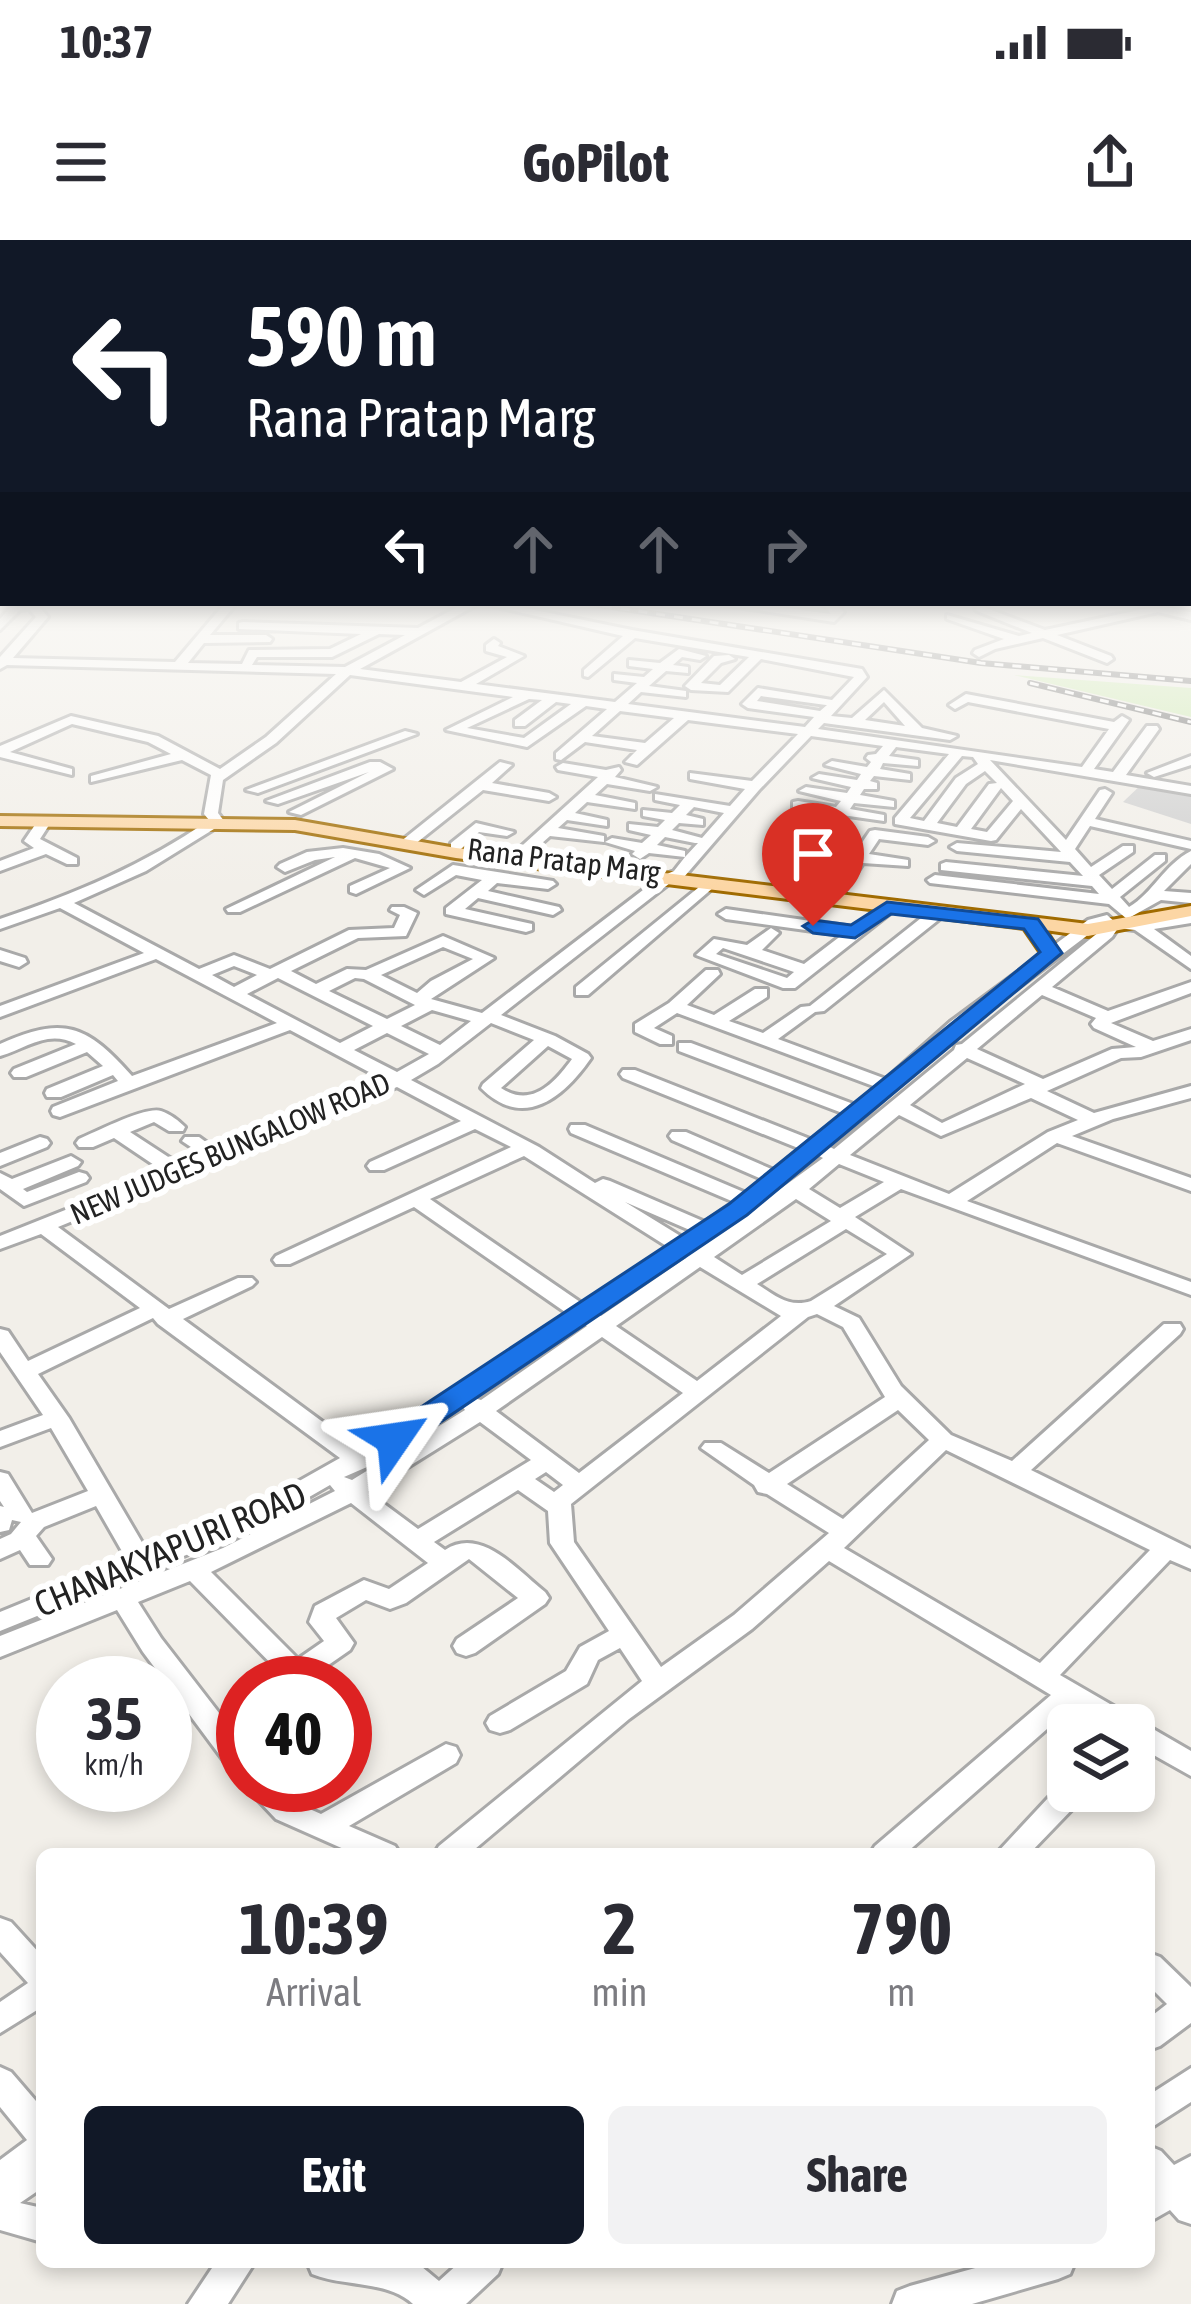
<!DOCTYPE html>
<style>
body{margin:0;font-family:"Asap Condensed",sans-serif;background:#f2f2f3;color:#2b2b33;height:100vh;display:flex;flex-direction:column;font-size:45px;white-space:nowrap}
*{box-sizing:border-box;margin:0}
p{font-size:39px;color:#7c7c81}
.icon{flex:none;width:66px;height:66px;fill:none;stroke:currentColor;stroke-width:2;stroke-linecap:round;stroke-linejoin:round}
.map{position:relative;flex:1;overflow:hidden}
.panel{position:absolute;left:36px;top:1608px;width:1119px;height:420px;display:flex;flex-direction:column;background:#fff;border-radius:18px;box-shadow:0 6px 18px #0003}
.panel>*{flex:none}
.guide{position:absolute;left:0px;top:0px;width:1191px;height:366px;box-shadow:0 6px 18px #0003;background:#111827;color:#fff;overflow:hidden}
.tools{position:absolute;left:1047px;top:1464px;display:grid;gap:24px}
.tools a{display:grid;place-items:center;width:108px;height:108px;border-radius:18px;background:#fff;box-shadow:0 6px 18px #0003;font-size:60px}
.speed{position:absolute;left:36px;top:1416px;display:flex;gap:24px;font-size:60px;font-weight:700;text-align:center}
.speed>*{display:grid;place-content:center;width:156px;height:156px;border-radius:50%;background:#fff;box-shadow:0 6px 18px #0003;line-height:1}
.speed small{font-size:30px;font-weight:400}
.speed .limit{border:18px solid #d22;background:#fff;color:#111}
.pin{position:absolute;display:grid;place-items:center;width:102px;height:102px;color:#fff;margin:-123px -51px;border-radius:50% 50% 50% 0;rotate:-45deg;box-shadow:0 0 12px #0007}
.pin .icon{rotate:45deg}
.me{position:absolute;width:132px;margin:-66px;rotate:58deg;stroke-linejoin:round;filter:drop-shadow(0 0 9px #0008)}
.turn{display:flex;align-items:center;gap:42px;height:252px;padding:0 48px;font-size:54px}
.turn .icon{width:156px;height:156px;stroke-width:2.5}
.turn b{display:block;font-size:84px;line-height:102px}
.lanes{display:flex;align-items:center;height:114px;padding:0 48px;background:#0003;justify-content:center;gap:60px;direction:ltr}
.lanes .off{opacity:.35}
.eta{display:flex;justify-content:space-evenly;align-items:center;height:204px;text-align:center}
.eta b{font-size:72px;font-weight:700;line-height:84px}
.primary-button{display:flex;gap:24px;margin-top:auto;padding:24px 48px}
.primary-button a{flex:1;height:138px;border-radius:18px;background:#111827;color:#fff;font-size:48px;font-weight:700;line-height:138px;text-align:center}
.primary-button a+a{background:#f2f2f3;color:#2b2b33}
.status{display:flex;justify-content:space-between;align-items:center;height:84px;padding:0 60px;background:#fff;direction:ltr}
.status svg{height:33px;fill:currentColor}
header{display:flex;justify-content:space-between;align-items:center;height:156px;padding:0 48px;background:#fff;font-size:54px;font-weight:700}
.map>svg:first-child{display:block}
</style>
<div class="status"><b>10:37</b><svg viewBox="0 0 49 12"><path d="M0 12V9h3v3zM5 12V6h3v6zM10 12V3h3v9zM15 12V0h3v12zM26 1h20v11H26zM47 4h2v5h-2z"/></svg></div>
<header><svg class="icon" aria-label="menu" viewBox="0 0 24 24"><path d="M4 6h16M4 12h16M4 18h16"/></svg>GoPilot<svg class="icon" aria-label="share" viewBox="0 0 24 24"><path d="M12 15V3M7 8l5-5 5 5M5 13v7h14v-7"/></svg></header>
<div class="map">
<svg width="1191" height="2064" viewBox="0 0 1191 2064">
<rect width="100%" height="100%" fill="#f2efe9"/>
<path fill="#d0d0d0" d="M1144,542L1191,550V584L1123,562Z"/>
<path fill="#cdebb0" d="M1014,435L1191,448V477Z"/>
<g fill="none" stroke-linecap="round" stroke-linejoin="round">
<g stroke="#a9a9a9" stroke-width="6">
<path id="minor" d="M20,363H36L48,377L13,418L175,422L225,363H237L210,395H266L272,399L270,402L204,403L188,423L242,424L249,410L330,409L361,394L239,389V383L243,382L418,388L465,363H501L632,390L862,429L867,437L831,476L852,478L884,450L922,488L957,496L950,500L824,483L818,489L1082,527L1109,489L968,462L955,469L949,465L966,454L1114,482L1122,476L1129,480L1094,529L1113,532L1147,486H1157L1159,489L1126,535L1191,546V554L990,520L1066,600L1100,550L1105,549L1112,553L1095,579L1191,601V609L1090,586L1075,609L1091,627L1123,606H1133V612L1099,635L1112,649L1155,615H1165V621L1120,657L1129,667C1153,653 1164,625 1191,611V624L1164,651L1191,653V663L1161,660L1127,679L1109,664L930,643L927,640L935,635L1099,654L1092,646L941,630V624L946,622L1083,636L1070,622L957,611L950,607L957,603L1061,612L1021,569L996,600L991,601L895,584V578L949,514L896,507L889,516L918,520V526L883,523L880,529L910,534V540L874,536L870,541L877,543V549H864L860,555L894,561V567L854,563L850,569L884,575V581L793,568V562L798,561L836,567L841,561L799,551L806,547L847,553L851,547L812,538L819,534L857,540L861,534L825,525L832,521L867,527L871,522L866,518L868,515L876,514L883,506L811,496L759,550L684,637L670,643L501,775L555,796L588,814L591,818C564,857 524,891 481,848L483,844L534,800L491,783L438,824L411,840L539,907L595,943L603,939L610,941L705,982L734,962L571,893L569,889L571,885H585L746,953L764,940L672,900L669,896L672,892H686L776,931L803,910L623,838L620,834L623,830H635L815,901L845,874L679,811V803H691L856,865L876,847L677,773L654,788L672,796V804H660L635,792V784L669,763L706,730H718L720,734L687,765L714,775L755,749H767V757L729,781L763,793L801,767L810,766L930,671H942V677L824,771L815,772L778,799L886,839L950,782L1088,680L1107,675L1116,683C1134,677 1169,677 1191,673V683L1154,689L1191,716V729L1135,690L1118,688L1112,697L1052,747L1108,771L1191,742V753L1111,783L1153,801L1191,789V800L1141,817L1121,818L1047,851L1094,873L1191,846V858L1113,879L1072,896L1191,938V951L1057,903L967,961L1191,1042V1055L901,949L855,977L911,1014L834,1066L859,1078L901,1146L951,1195L1012,1221L1164,1084H1180L1183,1089L1180,1094L1031,1230L1191,1309V1329L1170,1320L1060,1435L1191,1511V1536L1134,1504V1485H1102L1072,1467L905,1614H870L875,1606L1051,1455L829,1321L752,1389L629,1479L469,1614H434L439,1606L642,1441L620,1408L598,1420L587,1444L510,1490L500,1493L490,1490L486,1483L490,1476L566,1431L580,1407L609,1391L550,1303L548,1271L518,1250L434,1302L445,1310C481,1286 517,1330 545,1352L549,1358L545,1364L475,1413L466,1416L457,1413L453,1406L457,1399L518,1358L469,1319L406,1363L390,1369L366,1360L336,1378L354,1403L350,1410L314,1435L319,1443H290L190,1341L138,1362L161,1398L243,1504V1536L233,1533L143,1412L117,1370L0,1417V1396L140,1341L136,1336L0,1391V1372L127,1320L96,1266L44,1287L36,1296L52,1319L48,1325H30L20,1310L0,1319V1299L11,1294L21,1282L12,1280L9,1290L0,1292V1266L4,1267L0,1261V1232L8,1234L32,1273L88,1251L51,1188L0,1207V1191L43,1175L0,1112V1089L8,1091L28,1121L140,1068L41,994L0,1009V996L163,931L114,898L93,907H79L76,903L79,899C96,892 146,866 161,871C170,874 179,881 185,887L183,891H169L154,882L130,892L179,924L203,915L182,901L185,897H199L210,905L211,912L384,840L290,790L60,877L53,875L51,871L53,867L118,841L113,835L61,857H47L45,853L47,849L103,826L87,812L26,837H14L11,833L14,829L76,804C48,789 27,808 0,816V804C64,775 87,785 132,836L277,783L156,719L0,777V766L144,713L60,668L0,689V679C74,654 144,625 209,580L204,574L211,535L182,520L91,542V536L171,514L148,502L72,484L10,512L72,529V535L0,517V506L71,476L158,496L220,529L266,497L336,434L7,425L0,429V417L36,377L29,369L20,370L0,390V379L12,365ZM480,363L623,396L584,430V436L588,437L635,398L749,417L720,445L701,443L721,423L735,419L729,415L714,416L685,446L691,450L728,452L761,419L854,437L832,460L758,448L742,464L748,468L814,477L805,487L628,464L641,452L686,457V451L649,446L666,431L688,433V427L673,425L682,417L700,420L706,416L679,409L660,423L629,420V426L653,429L644,437L614,434V440L637,443L615,462L476,444L524,416L498,406L500,403L494,399L486,405V411L507,417L461,442L360,429ZM379,394L405,395L345,427L252,425L257,417H332ZM350,435L513,457L446,490L527,507L586,466L607,469L556,513V519L561,520L585,502L637,510L625,522L637,525L688,480L798,494L752,541L690,533V539L745,549L730,566L655,554V560L680,565L672,573L643,570V576L665,580L658,587L629,584V590L651,595L642,603L612,598L605,602L635,611L632,614L640,619L649,613L685,617L674,631L660,637L482,773L431,759L494,718L443,696L366,730L347,729L316,744L291,731L358,698L406,696L417,673L404,667H392L390,670L400,675L394,688L349,690L270,729L234,715L199,729L74,663L146,631L222,584L224,581L218,573L223,540L276,503ZM761,456L826,465H827L820,471L757,461ZM529,459L542,460L515,480V486H525L556,462L571,464L524,498L467,488ZM884,462L905,486L865,480ZM620,471L674,478L645,503L592,496ZM962,516L973,517L978,524L956,538L924,581L910,578ZM985,531L997,543L989,544L957,587L937,583L966,544ZM1001,548L1013,561L987,592L971,589ZM694,567L724,573L702,598L672,590L679,583L703,585V579L686,575ZM665,597L695,603H698L685,617V611L657,605ZM1101,685L1100,691L962,804L956,805L954,810L834,909L830,907L962,790ZM443,707L473,719L431,741L417,753L381,735ZM234,726L257,735L234,747L212,735ZM278,738L373,786L340,803L247,754ZM355,738L364,739L415,765L387,779L329,751ZM1042,755L1096,778L1091,784L1094,788L1136,807L1112,809L1043,839L977,809ZM432,770L471,781L440,805L401,786ZM387,793L429,814L397,832L354,810ZM548,806L572,819C554,844 531,868 501,848ZM967,818L1025,844L942,883L910,865ZM397,847L461,881L370,922L367,926L370,930H384L475,889L511,907L276,1016L273,1020L276,1024H290L414,967L568,1074L421,1173L358,1208L183,1079L252,1046L256,1042L252,1038H238L169,1069L58,987ZM1031,858L1078,880L1048,892L949,954L850,915L899,875L941,896ZM524,916L668,1007L583,1064L430,959ZM819,916L823,918L699,1008L697,1006ZM839,924L884,942L840,968L809,949ZM796,959L831,981L742,1035L714,1017ZM625,962L692,991L682,997ZM846,989L887,1014L811,1061C789,1068 776,1056 757,1044ZM683,1016L686,1018L601,1076L598,1074ZM700,1027L781,1076L697,1141L616,1086ZM817,1074L843,1087L885,1157L769,1233L721,1203H705L701,1208L754,1245L758,1252L767,1254L829,1293L734,1375L661,1427L574,1302L571,1264L808,1077ZM153,1078L158,1084L340,1218L246,1271L147,1311L69,1178L38,1134ZM583,1084L587,1086L481,1160L474,1158ZM602,1097L683,1153L579,1233L496,1171ZM462,1166L465,1170L352,1240L344,1237L367,1227ZM898,1170L929,1200L843,1279L787,1244ZM480,1182L531,1220L418,1289L368,1252ZM946,1210L1150,1310L1040,1423L844,1308ZM546,1232L563,1245L554,1252L535,1239ZM330,1245L335,1251L325,1256L223,1308L160,1333L157,1327L264,1283ZM351,1263L428,1323L389,1349L364,1340L315,1366L309,1382L324,1401L298,1419L211,1332Z
M713,363H746L831,374L822,363H835L844,372L834,382Z
M862,363H879L873,366Z
M981,366L1045,390L1158,366L1191,372V380L1158,372L1057,395L1111,416L1113,419L1107,423L1043,398L995,409L979,417L973,413L975,410L1004,399L947,379V375L1019,396L1032,393L977,371L975,369Z
M405,491L417,494L258,553L246,550Z
M1191,516V525L1154,537L1147,533Z
M370,522H380L393,529L301,575L289,572L369,532L278,564L266,561Z
M500,522L512,525L492,543L549,553L556,557L549,561L483,550L410,608H400V602Z
M563,523L606,530L619,527L621,530L615,537L657,547L650,551L607,544L595,555L635,563V569L587,562L575,573L607,580V586L567,580L558,588L604,596V602L550,596L524,619H514V613L598,537L558,530L556,527Z
M44,578L51,582L40,599L77,618V624H67L46,614L0,631V621L34,608L24,601L39,579Z
M476,583L514,592L507,596L479,592L461,609H451V603Z
M875,590L928,597L935,601L928,605L879,599L869,614L908,620V626L863,623L840,658H828L826,655L870,591Z
M343,608L379,614L410,628L356,654L350,652V646L390,628L355,618L240,672H228L226,669L335,617L315,620L285,632L277,627L280,624L307,612Z
M453,625L553,641L556,644L548,649L497,643L488,651L559,667L561,670L553,675L478,658L465,669L532,684V690L526,692L446,674V668L482,640L456,635L424,655L416,650Z
M709,639L717,644L714,647L588,755H576V747Z
M887,663L893,665V671L795,748H783L696,715L714,699L747,705L771,688L779,693L762,710L804,724L842,695L726,679L718,674L726,669L853,687ZM723,708L794,732L787,738L716,714Z
M0,710L25,718L27,722L19,727L0,721Z
M40,897L47,899L50,903L47,907L0,926V913Z
M71,916L81,922L78,926L23,949L27,952L79,932L86,934L89,938L86,942L24,966L0,949V933L12,939Z
M446,1504L456,1507L460,1515L456,1523L349,1586L395,1606L400,1614H355L276,1579L244,1545H277L296,1563L321,1574Z
M1068,1541V1551H1086L1082,1559L1029,1614H996L1062,1543Z
M0,1678L11,1682L42,1716V1767L0,1793V1762L28,1743L0,1712Z
M1149,1713L1160,1717L1191,1747V1783L1160,1806L1149,1810V1778L1167,1764L1149,1746Z
M0,1827L11,1832L42,1868V1948L20,1963L42,1968V2002L0,1990V1920L27,1900L0,1867Z
M1191,1828V1862L1149,1889V1855Z
M1149,1906L1161,1911L1174,1925L1191,1916V1984L1179,1980L1170,1970L1149,1982Z
M216,2022H255L228,2064H188Z
M307,2022H416L439,2041L460,2022H503L498,2034L466,2064H413C388,2040 343,2047 312,2034Z
M997,2022H1075L1070,2034L1058,2039L972,2064H892L897,2051L910,2046Z"/>
</g>
<g stroke="#a06b00" stroke-width="6">
<path id="major" d="M0,576L295,580L456,608L1088,684L1191,666V676L1088,696L1045,690L1060,713L1051,719L1044,717L1024,688L456,618L295,590L0,586Z"/>
</g>
<use href="#minor" fill="#fff" fill-rule="evenodd"/>
<use href="#major" fill="#fcd6a4" fill-rule="evenodd"/>
<g stroke="#707070" stroke-width="6">
<path id="rail" d="M585,363L981,423L1191,441
M1030,443L1191,482"/>
</g>
<use href="#rail" stroke="#fff" stroke-width="3" stroke-dasharray="9" stroke-linecap="butt"/>
</g>
<linearGradient id="sky" x2="0" y2="1"><stop stop-color="#8fc0e4"/><stop offset="0.56" stop-color="#f9f8f5"/><stop offset="1" stop-color="#f9f8f5" stop-opacity="0"/></linearGradient>
<rect width="1191" height="650" fill="url(#sky)"/>
<path fill="#1a73e8" stroke="#114b97" stroke-width="3" d="M887,662L1038,679L1062,713L747,975L405,1206H383L379,1199L383,1192L729,964L1040,712L1024,689L891,674L855,698L813,693L803,686L813,680L851,685Z"/>
<g text-anchor="middle" dominant-baseline="central" stroke-width="12" stroke-linejoin="round" paint-order="stroke">
<g font-size="30" fill="#222" stroke="#fff">
<text transform="translate(564 620) rotate(7)">Rana Pratap Marg</text>
<text transform="translate(230 908) rotate(-23)">NEW JUDGES BUNGALOW ROAD</text>
</g>
<g font-size="36" fill="#222" stroke="#fff">
<text transform="translate(170 1309) rotate(-23)">CHANAKYAPURI ROAD</text>
</g>
</g>
</svg>
<div class="tools">
<a><svg class="icon" aria-label="layers" viewBox="0 0 24 24"><path d="M12 4l9 5-9 5-9-5zM3 14l9 5 9-5"/></svg></a>
</div>
<div class="speed"><div>35<small>km/h</small></div><div class="limit">40</div></div>
<div class="pin" style="left:813px;top:686px;background:#d93025"><svg class="icon" aria-label="arrive" viewBox="0 0 24 24"><path d="M6 21V4h12l-3 4 3 4H6"/></svg></div>
<svg class="me" style="left:394px;top:1199px" viewBox="-20 -20 40 40"><path d="M0-17L14 15 0 8-14 15z" fill="#1a73e8" stroke="#fff" stroke-width="4"/></svg>
<div class="guide">
<div class="turn"><svg class="icon" aria-label="left" viewBox="0 0 24 24"><path d="M17 20v-9H6M10 6l-5 5 5 5"/></svg><div><b>590 m</b>Rana Pratap Marg</div></div>
<div class="lanes"><svg class="icon" aria-label="left" viewBox="0 0 24 24"><path d="M17 20v-9H6M10 6l-5 5 5 5"/></svg><svg class="icon off" aria-label="ahead" viewBox="0 0 24 24"><path d="M12 20V5M6 11l6-6 6 6"/></svg><svg class="icon off" aria-label="ahead" viewBox="0 0 24 24"><path d="M12 20V5M6 11l6-6 6 6"/></svg><svg class="icon off" aria-label="right" viewBox="0 0 24 24"><path d="M7 20v-9h11M14 6l5 5-5 5"/></svg></div>
</div>
<section class="panel">
<div class="eta">
<div><b>10:39</b><p>Arrival</p></div>
<div><b>2</b><p>min</p></div>
<div><b>790</b><p>m</p></div>
</div>
<div class="primary-button"><a>Exit</a><a>Share</a></div>
</section>
</div>
